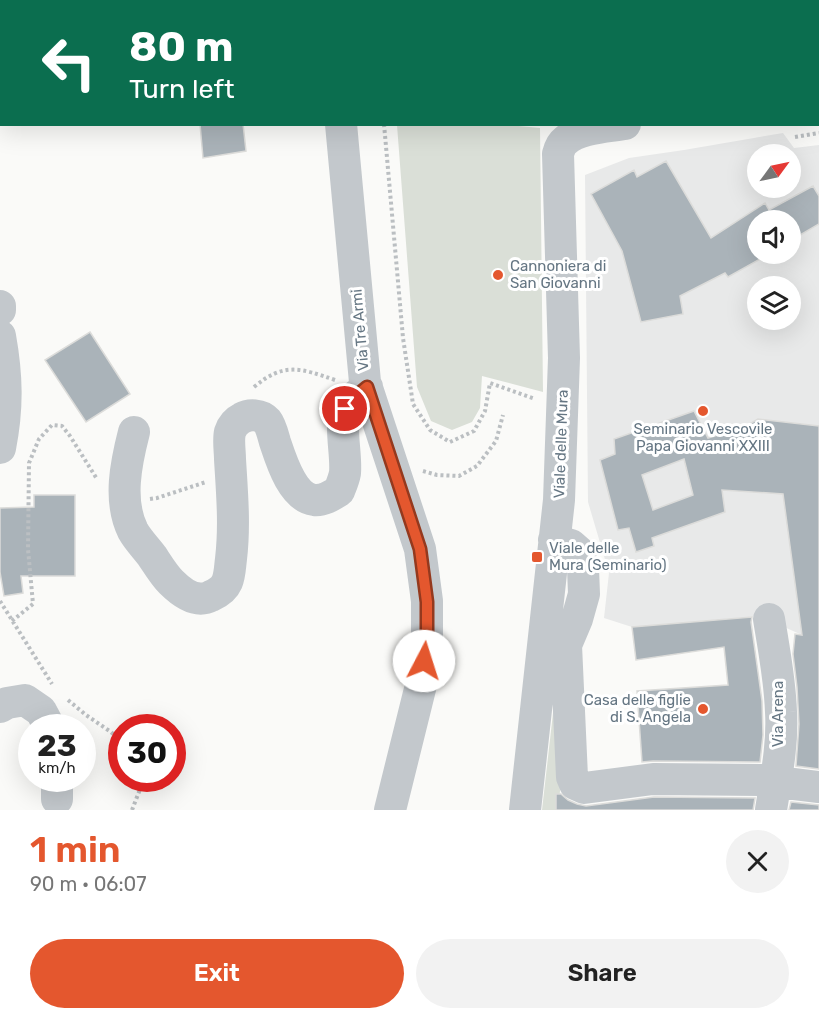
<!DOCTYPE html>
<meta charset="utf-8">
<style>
body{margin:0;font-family:Rubik,sans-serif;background:#f2f2f2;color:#222;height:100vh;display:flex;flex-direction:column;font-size:22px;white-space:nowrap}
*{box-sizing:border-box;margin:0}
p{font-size:20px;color:#767676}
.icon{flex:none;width:33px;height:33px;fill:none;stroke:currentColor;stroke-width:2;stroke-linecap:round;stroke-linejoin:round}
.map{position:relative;height:810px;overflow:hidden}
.panel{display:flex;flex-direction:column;background:#fff;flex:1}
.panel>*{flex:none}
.top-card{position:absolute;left:0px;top:0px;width:819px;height:126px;box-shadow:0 6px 24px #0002;background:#0b6e4f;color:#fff;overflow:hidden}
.needle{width:39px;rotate:57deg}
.controls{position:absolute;left:747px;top:144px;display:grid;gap:12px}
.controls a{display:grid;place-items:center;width:54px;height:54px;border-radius:50%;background:#fff;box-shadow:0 6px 24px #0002;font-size:30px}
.speed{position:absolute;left:18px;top:714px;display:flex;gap:12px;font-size:30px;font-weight:700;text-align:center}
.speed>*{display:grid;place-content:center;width:78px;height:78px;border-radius:50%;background:#fff;box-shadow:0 6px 24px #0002;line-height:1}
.speed small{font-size:15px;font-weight:400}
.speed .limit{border:9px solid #d22;background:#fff;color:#111}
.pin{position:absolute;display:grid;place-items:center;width:51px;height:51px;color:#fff;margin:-26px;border:3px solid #fff;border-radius:50%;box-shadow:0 2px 6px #0007}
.me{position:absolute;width:66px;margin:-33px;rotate:5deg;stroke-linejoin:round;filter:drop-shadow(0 0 4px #0008)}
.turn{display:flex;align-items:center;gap:21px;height:126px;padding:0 30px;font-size:27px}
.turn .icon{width:78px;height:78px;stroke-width:2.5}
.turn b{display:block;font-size:42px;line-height:51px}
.round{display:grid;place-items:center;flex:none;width:63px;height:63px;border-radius:32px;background:#f2f2f2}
.overview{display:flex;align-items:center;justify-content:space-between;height:102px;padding:0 30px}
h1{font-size:36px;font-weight:600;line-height:45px;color:#e4572e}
.button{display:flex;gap:12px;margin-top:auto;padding:12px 30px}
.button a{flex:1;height:69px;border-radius:36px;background:#e4572e;color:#fff;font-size:24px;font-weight:600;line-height:69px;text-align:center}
.button a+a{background:#f2f2f2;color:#222}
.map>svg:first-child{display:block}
</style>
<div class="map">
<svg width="819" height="810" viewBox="0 0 819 810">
<rect width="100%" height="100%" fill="#fafaf8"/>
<path fill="#e8e9e9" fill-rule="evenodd" d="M783,133L794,148L819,145V638L802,635L760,616L632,627L604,618L609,573L588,502L585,175L629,158L684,150ZM758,154H790V188H758ZM758,220H790V254H758ZM758,286H790V320H758Z"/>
<path fill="#dadfd7" d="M497,124L540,128L543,392L482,376L480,408L472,422L452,430L431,421L417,387L397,125Z
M558,669L560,791L558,810H542Z"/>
<path fill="#aab3b9" stroke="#dcdcda" stroke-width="1.5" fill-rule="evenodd" d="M200,124H243L246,151L203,158Z
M666,161L711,238L765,203L769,210L813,186L819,196V224L790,241V220H758V254H769L728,277L725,273L680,296L683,314L641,322L622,251L591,194L634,170L637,177Z
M90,332L130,394L86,422L45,360Z
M694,411L708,438L746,426L758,419L819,426V769L796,766L799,724L797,687L793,654L795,634L802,635L783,494L722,490L725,512L652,538L654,546L636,552L629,528L618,530L600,460L615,454L614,439ZM684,459L693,495L653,510L642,475Z
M34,495H75V576H21L23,593L4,596L0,572V508L34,507Z
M752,617L751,622L762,701L763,735L760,762L653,761L642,762L637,691L728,685L724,647L636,660L632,627Z
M556,794H561L568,800L577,804L586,806L654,797L755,798L753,810H556Z
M791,802L819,805V810H789Z"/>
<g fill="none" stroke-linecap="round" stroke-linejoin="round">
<path stroke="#bbbfc2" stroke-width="4" stroke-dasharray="3 3" stroke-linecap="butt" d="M384,124L403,338L413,404L430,430L450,442L474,431L485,411L490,383L535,399
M795,137L819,133
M254,387C284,362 300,368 335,380
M423,471L437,475L459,476L477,466L496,441L503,415
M150,499L157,498L206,482
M0,601L52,684
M12,621L33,604L28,549L29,463L39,439L52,425L62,426L70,436L97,479
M68,700L86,715L111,732L122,742
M132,810L142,784L140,778"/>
<path stroke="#c3c8cc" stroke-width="32" d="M61,2V0
M98,2V0
M554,2L556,0
M818,95L819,94
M341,124L365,382L420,549L427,601V641L422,681L390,810
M0,306V310
M0,336C7,375 8,408 0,448
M134,432C126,463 118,501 133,531C138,540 146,548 152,556C158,565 164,575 171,582C181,592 196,604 211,596C218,593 224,589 227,582C230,575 230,566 231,559C235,525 232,493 230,459C230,451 228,440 230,432C232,426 236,421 242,418C249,414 261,414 267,421C271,426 273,435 275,442C281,460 292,497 314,500C323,501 331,496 339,491C341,486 344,479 345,473C347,452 337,420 349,403C353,397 361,392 367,387
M554,540L571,545L579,552L583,568L584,594L577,619L566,645L572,777L575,784L584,788L653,779L761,780L819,787
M769,619C774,650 780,680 781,712C783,744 776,778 771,810
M0,707L7,703L25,700L41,711L50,728
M57,799V778
M525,810L559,500L564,358L558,154C559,150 561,144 565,141C578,128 607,127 625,124"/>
</g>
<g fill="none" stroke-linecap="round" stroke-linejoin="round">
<g stroke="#94391e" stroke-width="15">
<path id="route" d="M345,409L350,401L367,387L420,549L427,602V641L424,661"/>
</g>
<use href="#route" stroke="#e4572e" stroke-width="10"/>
</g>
<g fill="#e4572e" stroke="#fff" stroke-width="2">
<circle cx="498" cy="275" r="6"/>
<circle cx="703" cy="411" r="6"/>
<rect x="531" y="551" width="12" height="12" rx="3"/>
<circle cx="703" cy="709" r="6"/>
</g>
<g text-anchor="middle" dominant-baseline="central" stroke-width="6" stroke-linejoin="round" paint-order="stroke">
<g font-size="15" fill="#657683" stroke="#fff" text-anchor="start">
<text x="510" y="266">Cannoniera di<tspan x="510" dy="17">San Giovanni</tspan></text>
<text x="703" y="429" text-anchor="middle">Seminario Vescovile<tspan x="703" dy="17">Papa Giovanni XXIII</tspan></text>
<text x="549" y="548">Viale delle<tspan x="549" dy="17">Mura (Seminario)</tspan></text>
<text x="691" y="700" text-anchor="end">Casa delle figlie<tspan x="691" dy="17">di S. Angela</tspan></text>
</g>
<g font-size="15" fill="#657683" stroke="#fff">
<text transform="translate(360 330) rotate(-95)">Via Tre Armi</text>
<text transform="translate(561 444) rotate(-88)">Viale delle Mura</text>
<text transform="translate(778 714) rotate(-90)">Via Arena</text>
</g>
</g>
</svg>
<div class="controls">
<a><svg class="needle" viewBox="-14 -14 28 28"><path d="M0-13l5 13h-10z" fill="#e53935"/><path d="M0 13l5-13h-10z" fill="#767676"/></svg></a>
<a><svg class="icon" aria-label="sound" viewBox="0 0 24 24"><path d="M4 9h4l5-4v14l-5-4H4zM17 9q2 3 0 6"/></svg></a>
<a><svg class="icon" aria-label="layers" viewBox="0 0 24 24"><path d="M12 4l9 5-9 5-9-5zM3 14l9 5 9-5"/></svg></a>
</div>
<div class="speed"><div>23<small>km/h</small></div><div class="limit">30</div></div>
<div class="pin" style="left:345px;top:409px;background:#d93025"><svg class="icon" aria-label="arrive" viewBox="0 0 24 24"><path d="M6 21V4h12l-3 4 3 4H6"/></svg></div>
<svg class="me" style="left:424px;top:661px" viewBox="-20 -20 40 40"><circle r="19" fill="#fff"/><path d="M0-13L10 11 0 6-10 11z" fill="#e4572e"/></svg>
<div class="top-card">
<div class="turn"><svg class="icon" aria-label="left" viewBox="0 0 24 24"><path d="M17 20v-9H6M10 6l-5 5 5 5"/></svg><div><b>80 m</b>Turn left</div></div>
</div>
</div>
<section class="panel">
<div class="overview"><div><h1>1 min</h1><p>90 m · 06:07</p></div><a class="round"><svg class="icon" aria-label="close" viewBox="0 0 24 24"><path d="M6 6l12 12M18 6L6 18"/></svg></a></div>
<div class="button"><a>Exit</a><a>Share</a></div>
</section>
